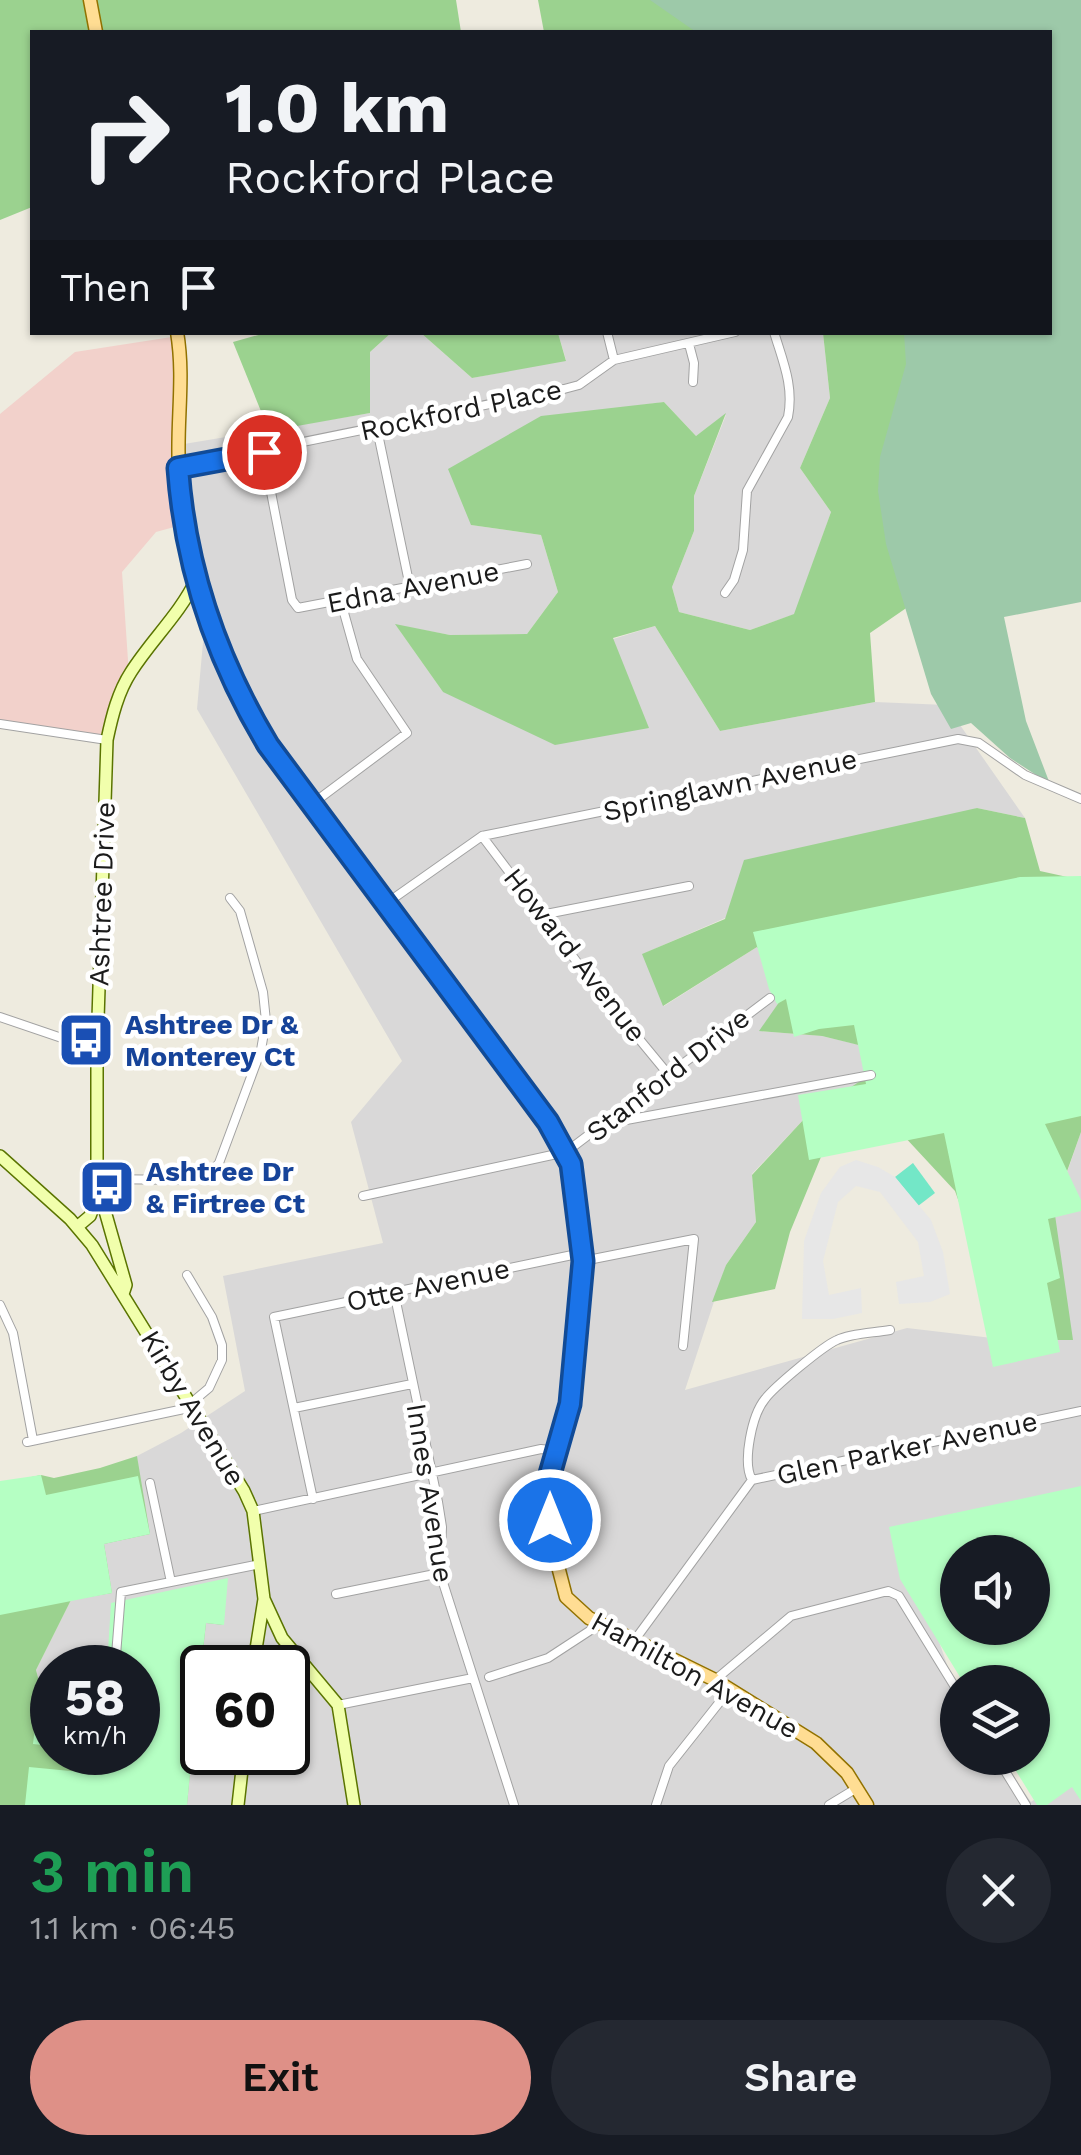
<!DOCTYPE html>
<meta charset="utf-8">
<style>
body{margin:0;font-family:"Work Sans",sans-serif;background:#242831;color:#f1f3f6;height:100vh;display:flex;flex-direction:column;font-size:38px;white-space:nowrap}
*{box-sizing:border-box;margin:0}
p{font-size:32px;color:#9ea1a6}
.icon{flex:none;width:55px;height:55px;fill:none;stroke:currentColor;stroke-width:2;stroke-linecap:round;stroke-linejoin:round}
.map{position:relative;height:1805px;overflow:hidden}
.panel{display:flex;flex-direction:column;background:#171b24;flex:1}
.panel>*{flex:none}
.top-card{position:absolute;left:30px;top:30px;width:1022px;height:305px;border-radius:0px;box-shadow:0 2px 8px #0004;background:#171b24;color:#f1f3f6;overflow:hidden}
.buttons{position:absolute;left:940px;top:1535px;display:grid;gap:20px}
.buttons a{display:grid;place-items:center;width:110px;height:110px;border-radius:50%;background:#171b24;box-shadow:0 2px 8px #0004;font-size:50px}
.speed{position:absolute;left:30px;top:1645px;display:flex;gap:20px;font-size:50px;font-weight:700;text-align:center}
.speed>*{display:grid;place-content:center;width:130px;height:130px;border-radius:50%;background:#171b24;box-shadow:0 2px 8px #0004;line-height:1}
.speed small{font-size:25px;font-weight:400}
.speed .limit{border:5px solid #111;border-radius:15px;background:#fff;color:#111}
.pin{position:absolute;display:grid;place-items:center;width:85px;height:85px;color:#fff;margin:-42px;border:5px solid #fff;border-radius:50%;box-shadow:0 2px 10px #0007}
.me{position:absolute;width:110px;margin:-55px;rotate:0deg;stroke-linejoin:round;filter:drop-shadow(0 0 8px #0008)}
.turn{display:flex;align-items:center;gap:35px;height:210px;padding:0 30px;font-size:45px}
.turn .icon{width:130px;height:130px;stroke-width:2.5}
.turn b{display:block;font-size:70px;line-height:85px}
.then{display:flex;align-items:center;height:95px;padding:0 30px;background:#0003;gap:20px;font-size:38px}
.round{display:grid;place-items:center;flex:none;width:105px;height:105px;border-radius:52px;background:#242831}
.head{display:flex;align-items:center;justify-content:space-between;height:170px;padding:0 30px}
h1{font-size:60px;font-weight:600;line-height:75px;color:#1e9e55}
.primary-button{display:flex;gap:20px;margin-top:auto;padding:20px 30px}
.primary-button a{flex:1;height:115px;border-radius:60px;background:#de9087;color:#111;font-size:40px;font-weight:600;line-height:115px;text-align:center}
.primary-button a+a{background:#242831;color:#f1f3f6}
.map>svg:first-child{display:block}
</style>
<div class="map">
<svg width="1081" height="1805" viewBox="0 0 1081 1805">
<rect width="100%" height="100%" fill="#eeebdf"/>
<path fill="#d9d8d8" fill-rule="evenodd" d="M391,333H421L472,378L566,360L558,333H823L830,398L800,468L831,512L795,614L750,630L679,612L672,587L694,531V496L726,415L696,436L664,402L628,407L471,525L541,535L558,592L527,634L450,635L396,625L443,692L655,626L720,731L875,702L946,705L1025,818L977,808L643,954L664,1006L757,947L789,988L760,1031L822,1036L901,1055L805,1118L752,1174L756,1222L726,1265L685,1390L907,1328L1009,1340L1081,1132V1496L908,1553L957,1693L958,1758H1001L1031,1802L1081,1765V1805H187L200,1669L184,1666L185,1647L112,1603L107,1667L52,1668V1686L40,1685L36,1670L71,1600L112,1592L103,1543L138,1476L137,1456L181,1433L245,1391L223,1276L383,1243L351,1122L402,1061L197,709L206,609L178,445L370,413V352ZM202,1668H288V1752H202Z"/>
<path fill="#f2d1cb" d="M178,336L185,524L156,532L122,572L129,675L107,740L0,724V414L75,352Z"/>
<path fill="#9bd28f" d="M0,0H456L461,32H32V207L0,220Z
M538,0H1081V402L915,602L870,633L875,702L720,731L655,626L613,638L649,728L555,745L443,692L395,624L450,635L527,634L558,592L541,535L471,525L448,469L541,416L664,402L696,436L726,413L694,496V531L672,587L679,612L750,630L794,614L831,512L800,468L830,398L823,333L1050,332V32H544Z
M269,332L391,333L370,352V413L269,431L233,342Z
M421,333H558L566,361L472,378Z
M977,808L1025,818L1040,871L1081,880V1132L1054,1208L1073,1340H1009L955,1191L889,1120L828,1140L790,1232L775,1289L712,1302L726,1265L756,1222L752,1175L805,1118L899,1055L822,1036L759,1031L789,988L757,947L663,1006L642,954L725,919L744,860Z
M137,1456L150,1534L104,1544L112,1593L71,1600L36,1670L40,1685L52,1686V1752H138V1668L130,1599L224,1625L206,1623L203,1650L185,1648L184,1665L200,1668L187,1805H0V1499L12,1481L41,1475L54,1478L100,1468Z"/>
<path fill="#9dc9a9" d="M650,0H1081V602L1004,617L1026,721L1050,784L1010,758L971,723L951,729L931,694L886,544L878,491L880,457L906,364L904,333L1050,332V32H696Z"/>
<path fill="#b5ffc3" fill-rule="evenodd" d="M1081,876V1116L1045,1124L1081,1200V1211L1048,1219L1060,1278L1047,1283L1060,1352L993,1367L944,1133L809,1160L798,1095L866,1084L854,1025L819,1029L794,1037L786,999L777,1004L769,989L753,932L1020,877Z
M41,1475L46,1495L138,1476L150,1534L104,1544L112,1593L0,1615V1481Z
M1081,1486V1801L1072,1787L1047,1805H1037L1008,1758H1032V1682H963L900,1579L889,1527ZM1032,1552V1628H958V1552Z
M228,1578L224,1625L206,1623L203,1650L185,1648L184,1665L200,1668L187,1805H25L29,1767L91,1773L94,1753L138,1752V1668L107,1667L111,1603Z
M40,1685L52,1686V1746L33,1744Z"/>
<path fill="#73e7c7" d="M913,1163L935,1193L918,1206L895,1177Z"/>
<path fill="#e7e7e7" d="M856,1160L878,1167L895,1177L931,1220L943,1252L950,1294L930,1302L899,1304L896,1282L924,1276L918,1242L880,1192L856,1186L838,1202L823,1261L829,1295L861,1288L862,1313L833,1319H802L804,1241L821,1193L840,1167Z"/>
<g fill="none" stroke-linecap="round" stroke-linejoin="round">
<g stroke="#a2a2a2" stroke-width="10">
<path id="street" d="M607,332L614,360
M689,344L694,363L693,382
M377,429L410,587
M263,451L292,600L298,608L527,564
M180,467L564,389L579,385L614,360L735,332
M725,593L734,580L743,550L747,491L788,417C794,386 783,362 774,332
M0,724L107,740
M312,804L407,733L357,659L341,602
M482,836L592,982L668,1074
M384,905L482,836L958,739L979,743L1025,775L1081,799
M541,915L689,886
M0,1017L97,1050
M610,1123L871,1075
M96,1179L191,1180L210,1173L219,1163L261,1050L266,1021L263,992L240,911L230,898
M363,1196L566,1152L770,998
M583,1261L694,1239L683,1346
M394,1292L438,1502L442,1527L440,1573L514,1805
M0,1305L13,1333L33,1440
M294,1408L412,1384
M27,1442L184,1409L209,1388L222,1360V1345L212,1317L187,1275
M752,1480C742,1462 752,1415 765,1399C774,1387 823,1346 837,1340C852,1333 874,1333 890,1330
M150,1483L171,1582
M313,1499L274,1317L582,1253
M253,1511L541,1449L557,1451
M336,1594L440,1573
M634,1641L752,1480L1081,1411
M115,1668L121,1592L260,1564
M489,1677L548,1658L600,1624
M715,1680L791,1616L888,1591L899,1596L958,1692
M338,1705L473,1678
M997,1758L1026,1805
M656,1805L669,1766L730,1689
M829,1805L857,1788"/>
</g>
<g stroke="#5a7400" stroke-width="14">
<path id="secondary" d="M0,1156L70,1219L92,1245L244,1491L253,1511L264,1599L282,1638L338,1705L354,1805
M97,1197L105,1211L126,1285L123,1294
M77,1227L90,1216L97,1197V1050L107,740C112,716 118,692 131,672C152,639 179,615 196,580
M253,1668L264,1599
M238,1805L244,1752"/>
</g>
<g stroke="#927200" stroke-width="15">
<path id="primary" d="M90,0L96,32
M177,332C185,379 176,424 179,470C185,569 217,661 267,745L547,1122L571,1164L583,1261L570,1404L547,1492L553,1547L566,1597L589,1618L715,1680L816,1743L847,1773L867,1805"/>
</g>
<use href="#street" stroke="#fff" stroke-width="8"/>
<use href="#secondary" stroke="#f1ffac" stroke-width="11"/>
<use href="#primary" stroke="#ffdd93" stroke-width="12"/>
</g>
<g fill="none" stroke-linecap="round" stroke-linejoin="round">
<g stroke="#114b97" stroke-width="25">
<path id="route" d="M264,452L178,468C185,567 217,660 268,745L548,1122L571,1164L583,1261L570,1404L548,1481L550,1520"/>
</g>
<use href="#route" stroke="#1a73e8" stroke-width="18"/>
</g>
<defs>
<g id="bus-square" transform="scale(2.875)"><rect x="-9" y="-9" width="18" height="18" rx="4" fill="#1a4fb4" stroke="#fff"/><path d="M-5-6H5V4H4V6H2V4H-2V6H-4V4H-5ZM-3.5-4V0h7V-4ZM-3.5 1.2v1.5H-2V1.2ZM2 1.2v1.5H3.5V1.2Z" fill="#fff"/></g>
</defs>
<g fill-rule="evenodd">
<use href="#bus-square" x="86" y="1040"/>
<use href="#bus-square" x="107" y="1187"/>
</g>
<g text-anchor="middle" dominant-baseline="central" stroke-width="9" stroke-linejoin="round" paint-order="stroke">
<g font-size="28" fill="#1b1b1b" stroke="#fff">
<text transform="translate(461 410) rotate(-12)">Rockford Place</text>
<text transform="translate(413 587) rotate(-11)">Edna Avenue</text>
<text transform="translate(730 785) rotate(-12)">Springlawn Avenue</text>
<text transform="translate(102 894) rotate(-88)">Ashtree Drive</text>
<text transform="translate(575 955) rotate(52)">Howard Avenue</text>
<text transform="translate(668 1075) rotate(-38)">Stanford Drive</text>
<text transform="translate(428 1285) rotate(-12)">Otte Avenue</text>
<text transform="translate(193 1408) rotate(59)">Kirby Avenue</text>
<text transform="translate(907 1448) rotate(-12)">Glen Parker Avenue</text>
<text transform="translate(430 1493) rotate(81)">Innes Avenue</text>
<text transform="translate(695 1675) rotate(29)">Hamilton Avenue</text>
</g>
<g font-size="28" font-weight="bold" fill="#164399" stroke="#fff" text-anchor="start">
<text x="125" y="1024">Ashtree Dr &amp;<tspan x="125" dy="32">Monterey Ct</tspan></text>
<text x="146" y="1171">Ashtree Dr<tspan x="146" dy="32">&amp; Firtree Ct</tspan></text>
</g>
</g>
</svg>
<div class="buttons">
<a><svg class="icon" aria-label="sound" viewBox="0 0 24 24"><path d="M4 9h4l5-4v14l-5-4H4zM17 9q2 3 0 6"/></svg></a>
<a><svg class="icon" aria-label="layers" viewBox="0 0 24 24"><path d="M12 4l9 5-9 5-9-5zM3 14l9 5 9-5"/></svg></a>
</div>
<div class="speed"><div>58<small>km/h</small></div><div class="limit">60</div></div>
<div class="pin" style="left:264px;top:452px;background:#d93025"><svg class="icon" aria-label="arrive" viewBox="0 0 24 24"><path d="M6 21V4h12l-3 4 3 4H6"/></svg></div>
<svg class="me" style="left:550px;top:1520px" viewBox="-20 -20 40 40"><circle r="17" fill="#1a73e8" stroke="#fff" stroke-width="3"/><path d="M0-11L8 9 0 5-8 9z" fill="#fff"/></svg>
<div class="top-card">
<div class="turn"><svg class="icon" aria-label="right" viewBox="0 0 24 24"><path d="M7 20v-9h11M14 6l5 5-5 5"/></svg><div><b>1.0 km</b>Rockford Place</div></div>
<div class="then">Then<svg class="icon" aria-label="arrive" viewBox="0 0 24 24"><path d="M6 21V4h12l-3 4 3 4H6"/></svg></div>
</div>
</div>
<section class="panel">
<div class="head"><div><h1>3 min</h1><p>1.1 km · 06:45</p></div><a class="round"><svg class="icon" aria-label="close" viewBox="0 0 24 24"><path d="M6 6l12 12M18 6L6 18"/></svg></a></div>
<div class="primary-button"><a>Exit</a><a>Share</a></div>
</section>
